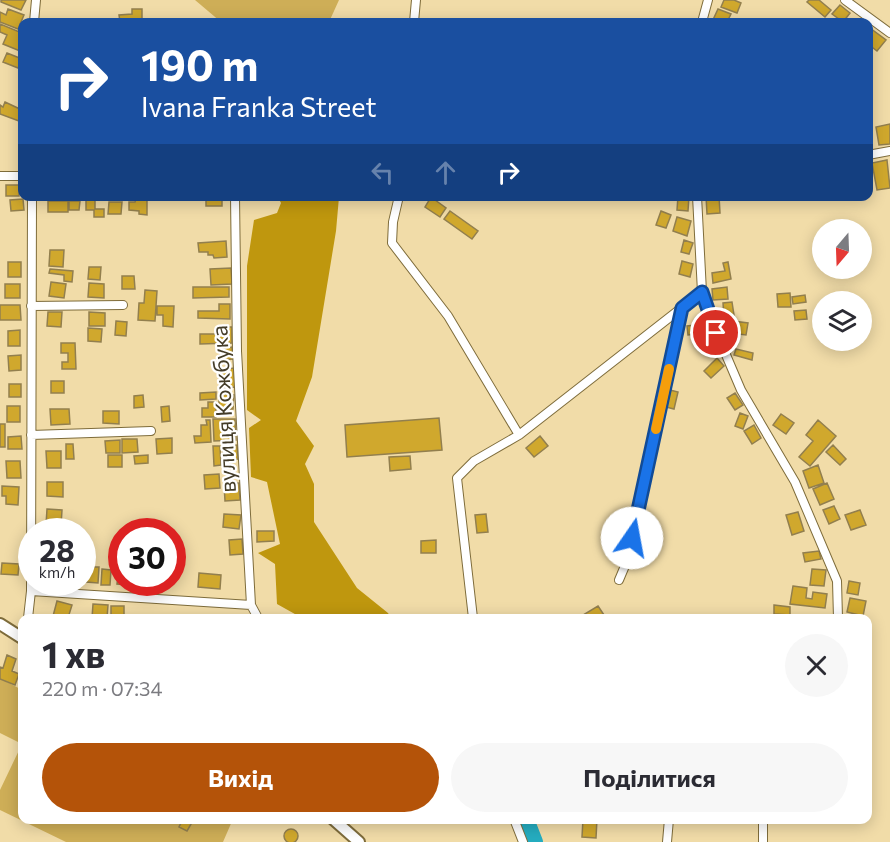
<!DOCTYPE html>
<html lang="uk">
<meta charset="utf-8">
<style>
body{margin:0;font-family:Commissioner,sans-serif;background:#f7f7f7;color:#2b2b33;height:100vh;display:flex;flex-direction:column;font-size:22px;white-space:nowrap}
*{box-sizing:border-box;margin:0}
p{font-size:20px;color:#7c7c81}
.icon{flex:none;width:33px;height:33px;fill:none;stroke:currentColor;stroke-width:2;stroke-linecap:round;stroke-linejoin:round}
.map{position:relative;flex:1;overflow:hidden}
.sheet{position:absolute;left:18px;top:614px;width:854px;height:210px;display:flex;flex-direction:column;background:#fff;border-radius:12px;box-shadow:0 3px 15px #0003}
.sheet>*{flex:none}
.hud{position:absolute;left:18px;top:18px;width:855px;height:183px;border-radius:12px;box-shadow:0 3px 15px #0003;background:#1a4fa0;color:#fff;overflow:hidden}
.needle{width:39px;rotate:199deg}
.buttons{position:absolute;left:812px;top:219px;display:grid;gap:12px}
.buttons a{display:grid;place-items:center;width:60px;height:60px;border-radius:50%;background:#fff;box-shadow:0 3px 15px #0003;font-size:30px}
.speed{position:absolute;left:18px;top:518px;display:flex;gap:12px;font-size:30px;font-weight:700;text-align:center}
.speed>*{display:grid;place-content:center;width:78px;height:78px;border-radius:50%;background:#fff;box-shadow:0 3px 15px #0003;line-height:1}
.speed small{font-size:15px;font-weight:400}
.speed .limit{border:9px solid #d22;background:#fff;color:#111}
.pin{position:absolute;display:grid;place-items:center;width:51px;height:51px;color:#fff;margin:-26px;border:3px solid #fff;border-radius:50%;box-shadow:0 2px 6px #0007}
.me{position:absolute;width:66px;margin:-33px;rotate:12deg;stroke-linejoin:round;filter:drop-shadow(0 0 4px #0008)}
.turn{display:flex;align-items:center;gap:21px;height:126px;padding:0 24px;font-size:27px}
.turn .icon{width:78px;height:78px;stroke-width:2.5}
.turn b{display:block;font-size:42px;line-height:51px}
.lanes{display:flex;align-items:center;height:57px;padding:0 24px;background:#0003;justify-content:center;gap:30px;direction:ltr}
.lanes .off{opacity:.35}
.round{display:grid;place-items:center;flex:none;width:63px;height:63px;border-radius:32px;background:#f7f7f7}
.head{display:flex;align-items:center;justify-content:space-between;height:102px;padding:0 24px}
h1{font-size:36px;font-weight:700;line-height:45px}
.primary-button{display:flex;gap:12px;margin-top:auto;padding:12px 24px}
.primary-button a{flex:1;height:69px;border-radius:36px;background:#b45309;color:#fff;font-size:24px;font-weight:700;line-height:69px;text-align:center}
.primary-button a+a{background:#f7f7f7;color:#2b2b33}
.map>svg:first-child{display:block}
</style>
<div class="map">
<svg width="890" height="842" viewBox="0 0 890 842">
<rect width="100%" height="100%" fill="#f1dca8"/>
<path fill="#ceae57" d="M195,0H339L329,22H221Z
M0,678L22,690V819H233L223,842H66L0,810V790L22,744L0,733Z"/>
<path fill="#bf970e" d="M278,197H339L336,231L312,377L296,421L314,446L305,464L314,484V522L357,588L388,613L391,618H302L277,604L275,564L258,553L280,544L267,482L251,477L249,428L261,420L247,410V266L254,220L277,213L281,203Z"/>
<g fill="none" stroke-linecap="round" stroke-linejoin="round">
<path stroke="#25adc0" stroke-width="16" d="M526,819L535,842"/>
</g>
<path fill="#d0a82d" stroke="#927f4e" stroke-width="1.5" d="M1,0H26L21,10L1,2Z
M724,0H734L741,3L737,13L721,7Z
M809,0H819L831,10L825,17L807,2Z
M840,5L850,13L843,22L832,14Z
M8,9L24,15L18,29L0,22V12L6,15Z
M132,9H142V22H120L119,15L132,14Z
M718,9L731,14L727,22H712Z
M0,24L22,33V44L20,51L3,44L7,35L0,32Z
M870,28L886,40L877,51L868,44Z
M7,53L22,59L18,68L3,62Z
M5,102L22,110L19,121L0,114V105L3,107Z
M890,124V144L879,145L876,127Z
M887,160L890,188L877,190L872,163Z
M6,185H19V196H6Z
M206,196H222V206H206Z
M678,196H689L688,211L677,210Z
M706,196H719L720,213L707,214Z
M431,197L446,208L440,217L425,207Z
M23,199L24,210L11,211L10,200Z
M86,199H95V209H104V217H94V210H86Z
M136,199H147V215L139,214V211L129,210V202H135Z
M48,201H68V212H48Z
M69,201H80L79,210H69Z
M109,202H122L121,214H108Z
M450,211L478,231L472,239L444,219Z
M661,211L671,215L666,228L656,225Z
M677,217L691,221L687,236L673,231Z
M684,240L693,243L689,254L681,252Z
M226,241L227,257L214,258L213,255H208V252H199L198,243Z
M50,250H64L63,267L49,266Z
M682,261L693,264L690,277L679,274Z
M8,262H21V277H8Z
M728,262L731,279L713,283L712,273L725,271L723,263Z
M89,267H101L100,280L88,279Z
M231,268L232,284L211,285L210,269Z
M50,269L73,271L72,282L64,281V275L49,273Z
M122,276H134L135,289H122Z
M51,282L66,284L64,298L49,296Z
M89,283L104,284V298L88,297Z
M5,284H20V298H5Z
M193,287H229V297L193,298Z
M727,287L728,299L713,300L712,289Z
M145,290L157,291L155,321L138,320L139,303H144Z
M790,293L791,307H778L777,294Z
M805,295L806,302L793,304L792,297Z
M732,302L734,315L724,316L723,303Z
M219,304H230V319L198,318V311H219Z
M0,305H20L21,320H0Z
M157,306H174L173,327L163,326V315H157Z
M806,310L807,319L795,320L794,311Z
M48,312H62L61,327L47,326Z
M89,312L105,313V326H89Z
M116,321L127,322L126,336L115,335Z
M733,321L748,323L746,335L731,333Z
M706,324L707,333L688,335L687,326Z
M218,327H232V343L200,344V334H218Z
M88,328L102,329L101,342L88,341Z
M20,330V346H8V331Z
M61,343H75L76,369H62V362H68V353H61Z
M232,347L233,359L221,360L220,348Z
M736,349L753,353L752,360L734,355Z
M21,355V370L9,371L8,356Z
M717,358L724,366L711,378L704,371Z
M236,368L237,387L220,388L219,369Z
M51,381H64V393H51Z
M9,384H21V397H9Z
M670,390L678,392L674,409L666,407Z
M216,392V399L200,400V393Z
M735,393L743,405L735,410L727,398Z
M219,394L234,395L233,409H219Z
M143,395L144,407L134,408V396Z
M208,402H216V417H202V408H208Z
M7,406H20V422H7Z
M169,406L170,421L162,422L161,407Z
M50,409H69L70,424L51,425Z
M103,411H119V424L103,423Z
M740,413L748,416L743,429L735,426Z
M781,414L794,423L786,434L773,425Z
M439,418L442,450L347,457L345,425Z
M213,419H235L236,440L214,441Z
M206,420H210L211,442L195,443L194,436H201V425H207Z
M818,420L836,436L810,466L799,457L813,441L806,435Z
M0,424H5V447H0Z
M754,425L761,438L752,444L744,431Z
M21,436L22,449H8V437Z
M540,436L548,446L534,457L526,448Z
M172,438V453L157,454L156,439Z
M122,439H137L138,452L122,453Z
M120,440V453H106L105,441Z
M66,444H73L74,459H66Z
M237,445L238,459L223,460V446Z
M833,445L846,459L840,465L826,452Z
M213,446H220L221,465L214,466Z
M46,451H61V468H47Z
M108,455H122V467H108Z
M148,455V463L135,464L134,456Z
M410,456L411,469L390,471L389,457Z
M6,461H20L21,478H7Z
M818,465L824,483L809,488L803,471Z
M219,474L220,488L205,489L204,475Z
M47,482H63V497L47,496Z
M239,483L240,500L225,501L224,484Z
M827,483L834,499L820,505L813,489Z
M2,486L19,487L18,505L6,504V496H2Z
M834,506L840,519L829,524L823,510Z
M47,509L62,510L61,526L46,525Z
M860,510L866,525L851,530L845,515Z
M798,512L804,531L792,535L786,515Z
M224,514L241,515L239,529L223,527Z
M486,514L488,532L477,533L475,515Z
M257,531H274V541L257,542Z
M242,539L243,554L230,555L229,540Z
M436,540V553H421V541Z
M819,551L821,559L805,562L803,553Z
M2,563L19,564L18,575L1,574Z
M119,566L122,567V582H130V585L117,584Z
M87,567H99L98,583L86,582Z
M102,569L111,570L110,585H101Z
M812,569L826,570L824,586L810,585Z
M199,573L221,575L220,589L198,587Z
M849,581L860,583L858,595L847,593Z
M793,586L807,588L806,598L812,599L813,592L827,594L825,608L790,604Z
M850,598L866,601L863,616L847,612Z
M57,601L72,605L68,618L53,616Z
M93,604L108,605L107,618H92Z
M774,605L790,607V615L774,614Z
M111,606H124V618H111Z
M598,606L604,615L598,618H584L583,615Z
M7,655L16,659L12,671L19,674L15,685L0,679V667L3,668Z
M183,819H194L187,831L179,827Z
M583,819H597L596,838L582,837Z
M734,819H757V823H734Z
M284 836a7 7 0 1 1 14 0a7 7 0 1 1-14 0Z"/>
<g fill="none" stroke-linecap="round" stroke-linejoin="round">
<g stroke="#7e6c3b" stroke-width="10">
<path id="street" d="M845,0L890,33
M34,22L36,0
M414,22L416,0
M702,22L708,0
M868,155L890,151
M0,176H22
M235,196L237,351L251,605L258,618
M399,196L393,222L392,243L448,316L519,435
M697,196L702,292L709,315L741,390L795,482L837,581L838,618
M31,306L123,305
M31,435L151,431
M619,580L627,561L682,308
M31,591L251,605
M28,618L31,591L32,196
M473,618L457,478L474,461L519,435L702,292
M514,819L523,842
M763,819V842
M667,842L669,819"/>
</g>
<g stroke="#7e6c3b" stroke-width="14">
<path id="secondary" d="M0,624L22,638
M333,819L359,842"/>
</g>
<use href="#street" stroke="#fff" stroke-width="8"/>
<use href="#secondary" stroke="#fff" stroke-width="10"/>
</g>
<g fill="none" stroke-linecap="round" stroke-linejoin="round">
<g stroke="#114b97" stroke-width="15">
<path id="route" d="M632,538L682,308L702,292L716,333"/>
</g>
<use href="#route" stroke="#1a73e8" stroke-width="10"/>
<path stroke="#f59e0b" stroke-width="10" d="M656,429L669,369"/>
</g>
<g text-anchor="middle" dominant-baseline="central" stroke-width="4.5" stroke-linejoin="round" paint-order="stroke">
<g font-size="22" fill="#443c27" stroke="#fff">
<text transform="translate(223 409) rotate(-93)">вулиця Кожбука</text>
</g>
</g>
</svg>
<div class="buttons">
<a><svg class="needle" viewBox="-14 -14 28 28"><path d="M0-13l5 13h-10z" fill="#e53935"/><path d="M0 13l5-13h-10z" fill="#7c7c81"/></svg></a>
<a><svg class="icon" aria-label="layers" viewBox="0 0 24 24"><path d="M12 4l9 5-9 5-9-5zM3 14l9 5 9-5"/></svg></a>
</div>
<div class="speed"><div>28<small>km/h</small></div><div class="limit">30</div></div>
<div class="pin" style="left:716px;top:333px;background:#d93025"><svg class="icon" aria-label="arrive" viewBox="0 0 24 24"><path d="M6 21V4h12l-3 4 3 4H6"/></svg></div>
<svg class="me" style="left:632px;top:538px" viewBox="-20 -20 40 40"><circle r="19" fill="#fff"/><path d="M0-13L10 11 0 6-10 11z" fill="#1a73e8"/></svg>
<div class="hud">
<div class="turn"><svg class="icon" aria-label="right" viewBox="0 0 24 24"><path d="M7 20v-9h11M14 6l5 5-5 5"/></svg><div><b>190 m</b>Ivana Franka Street</div></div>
<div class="lanes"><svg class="icon off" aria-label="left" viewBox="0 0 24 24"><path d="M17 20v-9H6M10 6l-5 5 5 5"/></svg><svg class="icon off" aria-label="ahead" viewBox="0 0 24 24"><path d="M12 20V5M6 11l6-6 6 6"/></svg><svg class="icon" aria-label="right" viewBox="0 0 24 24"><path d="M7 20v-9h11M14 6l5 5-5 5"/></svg></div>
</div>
<section class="sheet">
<div class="head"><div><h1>1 хв</h1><p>220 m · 07:34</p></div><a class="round"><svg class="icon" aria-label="close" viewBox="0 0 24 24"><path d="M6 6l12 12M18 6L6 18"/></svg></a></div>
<div class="primary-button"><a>Вихід</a><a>Поділитися</a></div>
</section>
</div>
